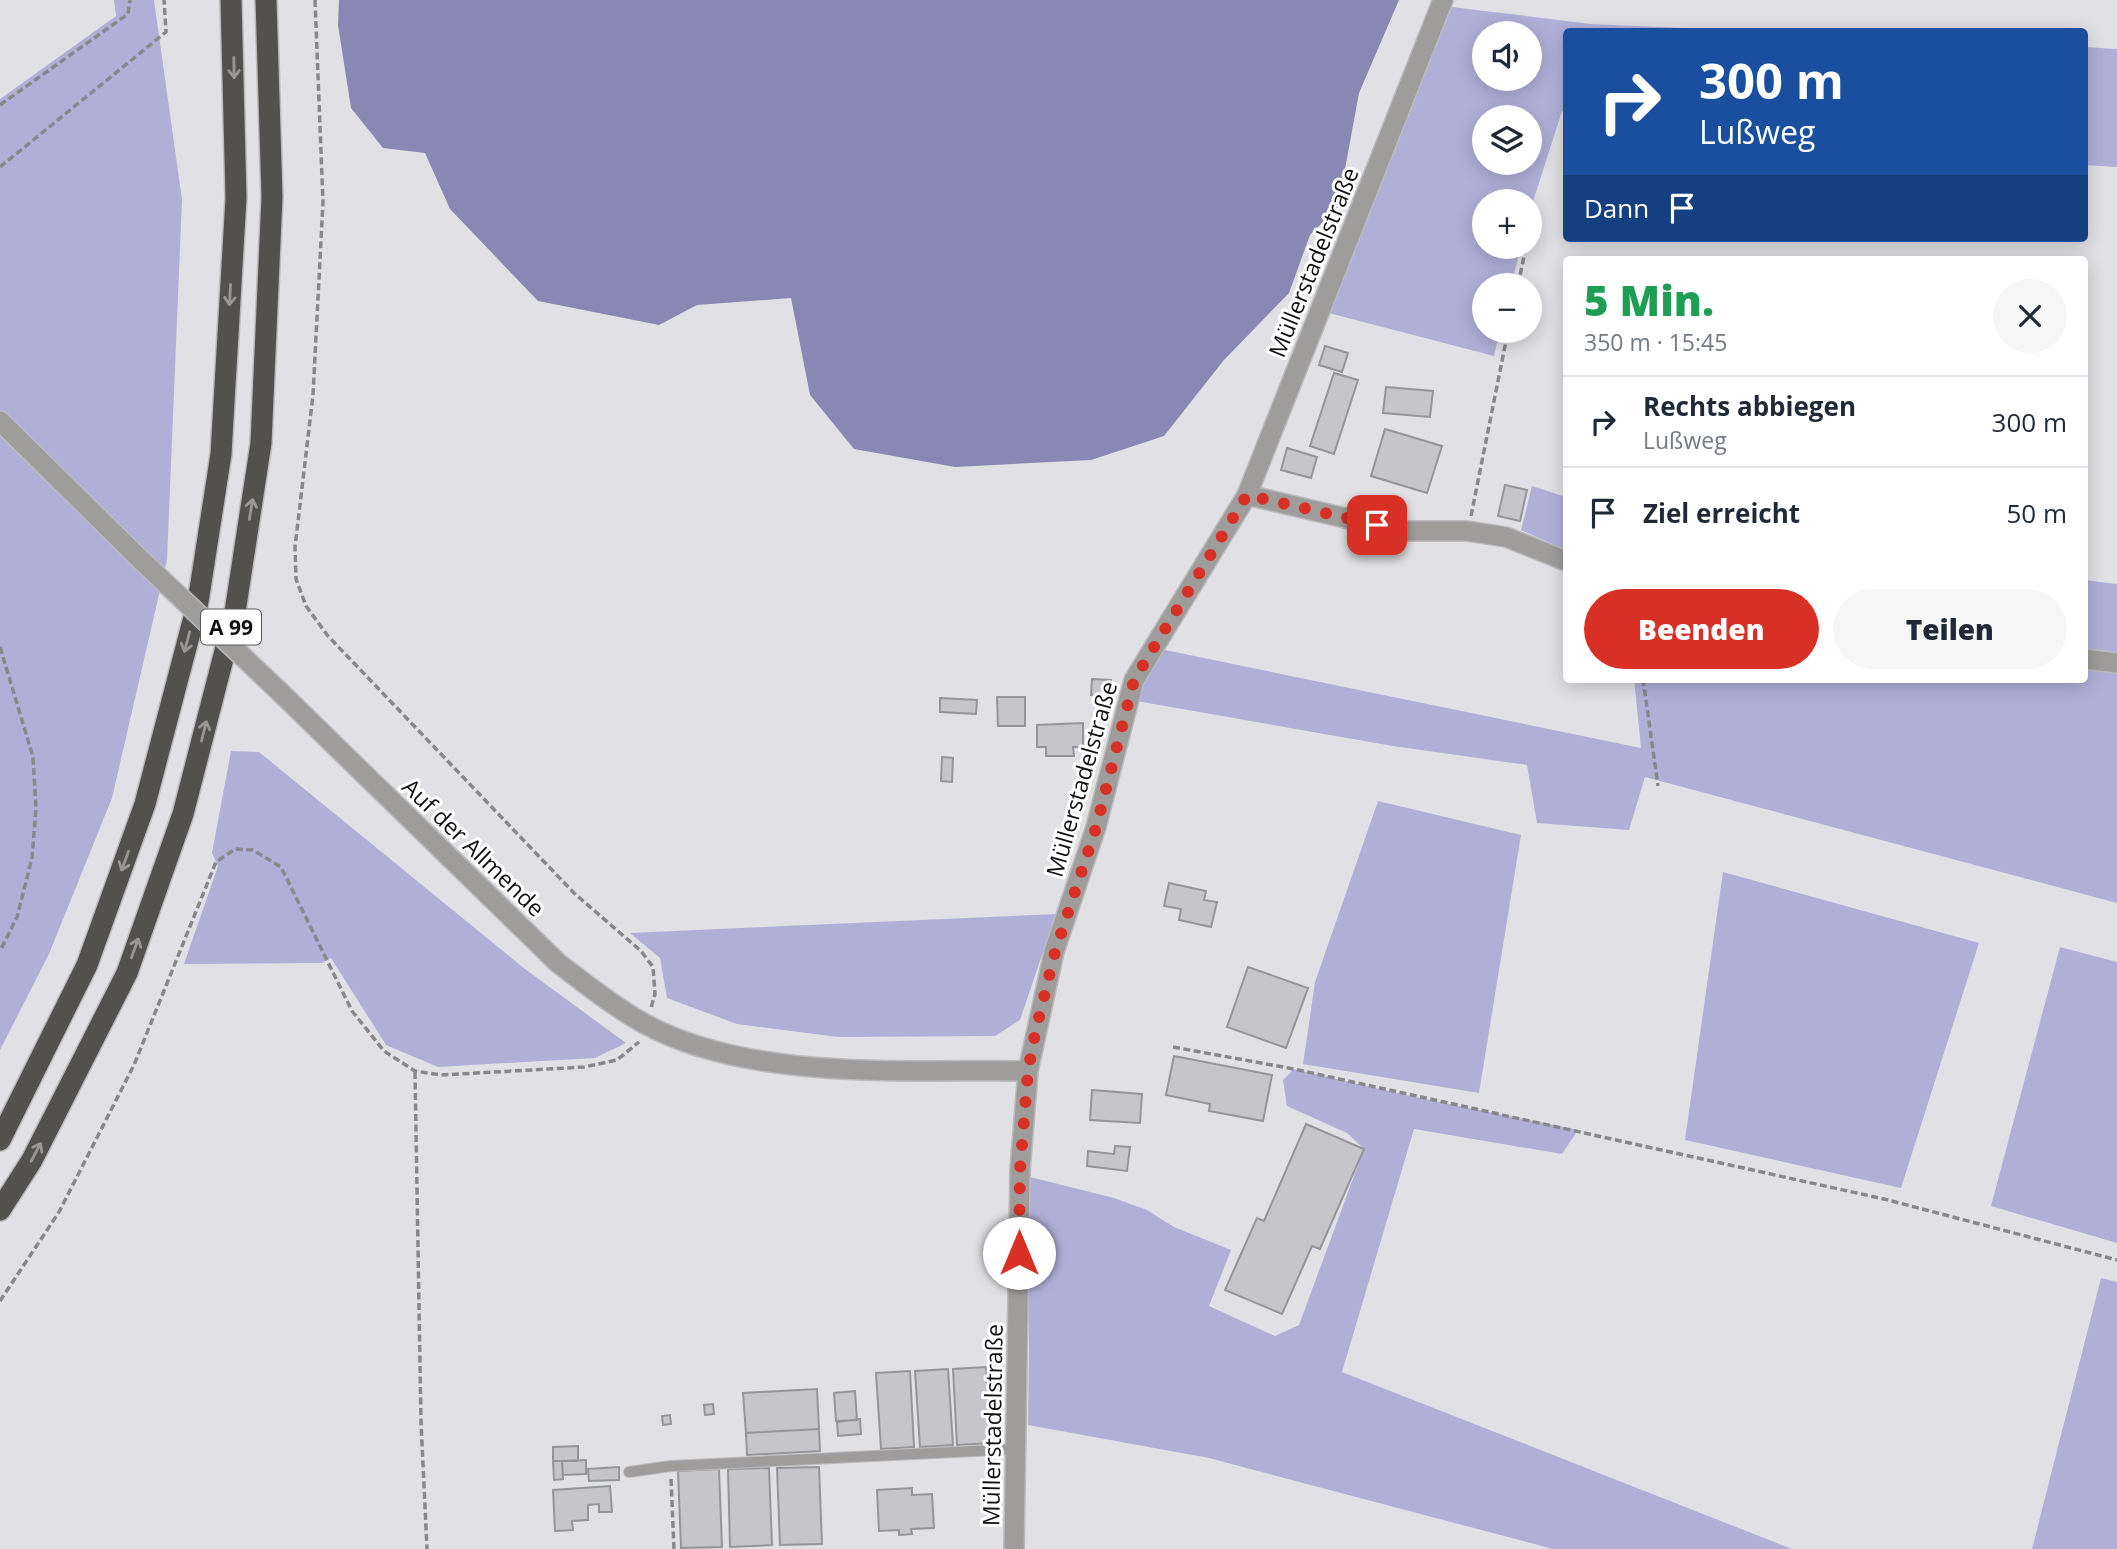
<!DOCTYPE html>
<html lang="de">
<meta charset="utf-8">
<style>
body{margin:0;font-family:"Open Sans",sans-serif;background:#f6f6f7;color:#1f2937;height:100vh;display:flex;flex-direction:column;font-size:26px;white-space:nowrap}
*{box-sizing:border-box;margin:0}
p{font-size:23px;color:#747a83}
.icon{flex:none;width:38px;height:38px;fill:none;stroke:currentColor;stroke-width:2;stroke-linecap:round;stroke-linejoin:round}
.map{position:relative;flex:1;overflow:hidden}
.panel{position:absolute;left:1563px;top:256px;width:525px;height:427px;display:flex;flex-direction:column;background:#fff;border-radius:7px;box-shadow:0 4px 18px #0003}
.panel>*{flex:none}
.hud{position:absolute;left:1563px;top:28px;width:525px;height:214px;border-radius:7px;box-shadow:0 4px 18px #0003;background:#1a4fa0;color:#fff;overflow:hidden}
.tools{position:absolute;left:1472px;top:21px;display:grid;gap:14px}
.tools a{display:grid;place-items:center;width:70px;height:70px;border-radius:50%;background:#fff;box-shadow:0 4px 18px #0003;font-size:35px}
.pin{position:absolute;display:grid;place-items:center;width:60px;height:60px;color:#fff;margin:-30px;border-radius:14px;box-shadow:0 4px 10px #0006}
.me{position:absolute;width:77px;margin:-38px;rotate:0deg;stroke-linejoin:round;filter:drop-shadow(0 0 5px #0008)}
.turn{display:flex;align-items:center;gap:24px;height:147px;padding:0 21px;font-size:32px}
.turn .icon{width:91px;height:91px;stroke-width:2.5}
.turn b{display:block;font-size:49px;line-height:60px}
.then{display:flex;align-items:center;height:66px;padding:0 21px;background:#0003;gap:14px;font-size:26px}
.round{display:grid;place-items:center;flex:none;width:74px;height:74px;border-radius:37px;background:#f6f6f7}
.overview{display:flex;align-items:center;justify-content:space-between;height:119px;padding:0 21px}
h1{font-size:42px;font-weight:800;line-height:52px;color:#1e9e55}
.button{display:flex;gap:14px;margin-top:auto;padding:14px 21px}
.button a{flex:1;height:80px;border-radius:42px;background:#d93025;color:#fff;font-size:28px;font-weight:800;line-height:80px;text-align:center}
.button a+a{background:#f6f6f7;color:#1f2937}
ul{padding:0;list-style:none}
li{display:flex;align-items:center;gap:21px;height:91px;padding:0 21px;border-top:2px solid #e0e1e3}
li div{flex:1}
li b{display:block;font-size:26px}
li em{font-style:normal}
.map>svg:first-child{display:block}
</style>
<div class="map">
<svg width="2117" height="1549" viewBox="0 0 2117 1549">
<rect width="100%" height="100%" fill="#e1e1e5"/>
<path fill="#b0afd8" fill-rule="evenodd" d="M114,0H154L182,200L167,560L112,798L49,954L0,1050V99L116,16Z
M1452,7L1590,24L1754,31L1566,32V111H1562L1530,211V201H1484V247H1521L1511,285H1484V331H1500L1494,356L1325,312ZM1484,33H1530V79H1484ZM1484,117H1530V163H1484Z
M2084,47L2117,49V167L2084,165Z
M1532,486L1566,497V550L1521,530Z
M2084,580L2117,584V657L2084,652Z
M1160,649L1641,748L1634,679H2084V668L2117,673V903L1645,777L1629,830L1537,823L1527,765L1393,746L1131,700Z
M231,751L259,752L525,969L626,1043L595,1058L438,1067L386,1045L331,958L322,963L184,964L218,866L212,853Z
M1378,801L1521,835L1479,1093L1303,1064L1315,982Z
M1723,872L1979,943L1901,1188L1685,1140Z
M1056,914L1020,1020L995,1036L838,1037L737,1024L667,998L660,958L630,933Z
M2060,947L2117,962V1243L1991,1206Z
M1294,1069L1405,1095L1578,1130L1562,1154L1414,1129L1342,1372L1792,1549H1553L1209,1458L1028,1425L1029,1349L1026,1176L1114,1198L1147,1210L1174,1227L1231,1250L1209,1306L1275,1336L1299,1325L1364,1149L1347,1133L1287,1106L1283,1080Z
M2101,1278L2117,1282V1549H2032Z"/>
<path fill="#8988b4" d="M339,0H1399L1359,93L1338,207L1310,235L1289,293L1224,360L1164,436L1091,460L955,467L854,449L810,395L791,298L697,305L659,325L538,301L450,209L425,153L383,148L351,108L338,25Z"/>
<path fill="#c6c6ca" stroke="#949599" stroke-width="2" d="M1325,346L1348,353L1342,372L1319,365Z
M1334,373L1358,380L1334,454L1310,446Z
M1386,387L1433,391L1430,417L1383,413Z
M1385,429L1442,446L1427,493L1371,476Z
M1287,448L1317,457L1311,478L1281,470Z
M1505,485L1527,490L1520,521L1498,516Z
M1092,679L1111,680L1110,696L1091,695Z
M997,697H1025V726H998Z
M940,698L977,700L976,714L940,712Z
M1083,723V747H1073L1074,756H1046V747H1037V725Z
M942,757L953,758L952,782L941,781Z
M1169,883L1206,891L1204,900L1217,902L1211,927L1179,920L1181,909L1164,906Z
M1248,967L1308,988L1286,1048L1227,1027Z
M1174,1056L1272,1075L1263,1121L1209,1111L1210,1104L1166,1095Z
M1092,1090L1142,1094L1140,1123L1090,1120Z
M1306,1124L1364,1149L1320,1249L1312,1246L1282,1314L1225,1290L1257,1218L1264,1221Z
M1115,1146L1130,1147L1127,1171L1087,1166L1088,1151L1114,1154Z
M986,1367L991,1443L957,1445L953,1369Z
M948,1369L953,1445L920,1447L915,1371Z
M910,1371L914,1447L881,1449L876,1373Z
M817,1389L819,1429L746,1433L743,1393Z
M855,1391L857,1420L836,1421L834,1393Z
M713,1404L714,1414L705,1415L704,1405Z
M670,1415L671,1424L663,1425L662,1416Z
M860,1419L861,1434L838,1436L837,1422Z
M819,1429L820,1451L747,1455L746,1433Z
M578,1446V1461H553V1447Z
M586,1460V1474L563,1475L562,1461Z
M553,1461H562L563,1479L554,1480Z
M619,1467V1480L589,1481L588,1469Z
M819,1467L822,1544L780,1545L777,1468Z
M769,1468L772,1545L730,1547L728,1469Z
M719,1469L722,1547L681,1548L678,1471Z
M610,1486L612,1512H599V1504L588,1505V1520L572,1521L573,1530L555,1531L553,1490Z
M912,1488V1495L932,1494L934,1528L911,1529L912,1534L899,1535V1530L879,1531L877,1490Z"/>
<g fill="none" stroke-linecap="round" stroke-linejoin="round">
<g stroke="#bbbbbf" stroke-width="12">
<path id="lane" d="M629,1472L671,1466L1016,1449"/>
</g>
<g stroke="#bbbbbf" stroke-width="22">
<path id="street" d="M0,421L141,560
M1247,495L1401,531H1467L1506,537L1566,561
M2084,659L2117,663
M280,692L558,963C586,984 614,1007 645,1024C752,1082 909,1069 1028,1071
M1014,1549L1020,1170L1028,1071L1054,952L1096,827L1134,680L1247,495L1443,0"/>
</g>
<g stroke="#bbbbbf" stroke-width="24">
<path id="highway" d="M0,1140L87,965L145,804L198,602L221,454L236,198L231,0
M0,1210L32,1160L127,973L183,814L235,612L261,443L272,197L266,0"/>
</g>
<path stroke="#88888b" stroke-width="3.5" stroke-dasharray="7 3.5" stroke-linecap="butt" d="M315,0L323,202L313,395L295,547L296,579L306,606L328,636L574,893L641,951L653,967L655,994L651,1008
M0,105L128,14L130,0
M0,167L166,32L164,0
M1530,227L1532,216
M1518,285L1526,247
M1471,516L1508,331
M0,647L33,757L36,808L32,858L17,917L0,951
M1643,679L1658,786
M1173,1047L1294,1069L1884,1199L2117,1260
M415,1072L421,1422L427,1549
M0,1301L59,1212L134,1065L216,862L235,849L253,850L281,867L352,1011L384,1051L415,1071L441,1075L584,1067L617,1060L639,1042
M671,1479L674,1549"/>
<use href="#lane" stroke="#9e9d9b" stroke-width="10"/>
<use href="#street" stroke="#9e9d9b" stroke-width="19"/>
<use href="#highway" stroke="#53514d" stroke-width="21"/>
<g stroke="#bbbbbf" stroke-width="22" stroke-linecap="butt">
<path id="street-bridge" d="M141,560L280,692"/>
</g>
<use href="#street-bridge" stroke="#9e9d9b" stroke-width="19"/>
</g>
<defs><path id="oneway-shaft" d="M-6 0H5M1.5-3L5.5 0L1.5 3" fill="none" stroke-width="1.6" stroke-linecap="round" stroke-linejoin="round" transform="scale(1.75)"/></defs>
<g stroke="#989794">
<use href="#oneway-shaft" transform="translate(234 68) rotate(89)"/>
<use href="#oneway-shaft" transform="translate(230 295) rotate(93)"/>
<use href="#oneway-shaft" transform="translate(251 509) rotate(-81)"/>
<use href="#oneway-shaft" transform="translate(187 642) rotate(105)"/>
<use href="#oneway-shaft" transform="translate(204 731) rotate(-76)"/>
<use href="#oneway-shaft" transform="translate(125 861) rotate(110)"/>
<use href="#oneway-shaft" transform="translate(135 948) rotate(-70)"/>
<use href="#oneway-shaft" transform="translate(36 1152) rotate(-62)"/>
</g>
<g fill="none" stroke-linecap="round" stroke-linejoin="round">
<path stroke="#d93025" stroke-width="12" stroke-dasharray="0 21.6" d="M1019,1253L1020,1170L1028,1071L1035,1034L1055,952L1096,828L1134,680L1247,495L1377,525"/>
</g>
<g text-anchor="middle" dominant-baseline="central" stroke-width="6" stroke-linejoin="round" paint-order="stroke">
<rect fill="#fff" stroke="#585858" stroke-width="2" x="201" y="609.5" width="60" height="35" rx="5"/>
<g font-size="21" font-weight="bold" fill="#101011">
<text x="231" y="627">A 99</text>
</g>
<g font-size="23" fill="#101011" stroke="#fff">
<text transform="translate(1313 262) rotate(-68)">Müllerstadelstraße</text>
<text transform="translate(1081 779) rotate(-74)">Müllerstadelstraße</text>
<text transform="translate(474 847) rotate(44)">Auf der Allmende</text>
<text transform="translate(992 1425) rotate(-89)">Müllerstadelstraße</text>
</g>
</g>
</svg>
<div class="tools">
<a><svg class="icon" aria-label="sound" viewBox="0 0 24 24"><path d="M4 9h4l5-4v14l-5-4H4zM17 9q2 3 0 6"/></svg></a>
<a><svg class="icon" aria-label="layers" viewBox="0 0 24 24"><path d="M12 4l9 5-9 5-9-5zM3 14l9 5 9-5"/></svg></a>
<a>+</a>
<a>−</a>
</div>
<div class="pin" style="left:1377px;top:525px;background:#d93025"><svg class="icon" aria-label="arrive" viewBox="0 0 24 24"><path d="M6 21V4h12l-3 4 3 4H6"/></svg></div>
<svg class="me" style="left:1019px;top:1253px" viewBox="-20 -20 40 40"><circle r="19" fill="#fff"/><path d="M0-13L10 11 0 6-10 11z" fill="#d93025"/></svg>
<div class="hud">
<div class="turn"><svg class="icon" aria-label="right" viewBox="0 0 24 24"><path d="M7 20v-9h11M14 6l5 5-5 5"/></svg><div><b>300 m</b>Lußweg</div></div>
<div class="then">Dann<svg class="icon" aria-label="arrive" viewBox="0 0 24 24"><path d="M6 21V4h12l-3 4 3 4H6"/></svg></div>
</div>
<section class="panel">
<div class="overview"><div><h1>5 Min.</h1><p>350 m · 15:45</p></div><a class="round"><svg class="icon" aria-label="close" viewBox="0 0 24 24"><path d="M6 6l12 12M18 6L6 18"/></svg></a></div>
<ul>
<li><svg class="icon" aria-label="right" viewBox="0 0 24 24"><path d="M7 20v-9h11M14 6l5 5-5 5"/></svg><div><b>Rechts abbiegen</b><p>Lußweg</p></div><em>300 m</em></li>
<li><svg class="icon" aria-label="arrive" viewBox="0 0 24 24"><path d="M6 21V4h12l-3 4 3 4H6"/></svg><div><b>Ziel erreicht</b></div><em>50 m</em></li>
</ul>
<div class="button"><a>Beenden</a><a>Teilen</a></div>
</section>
</div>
